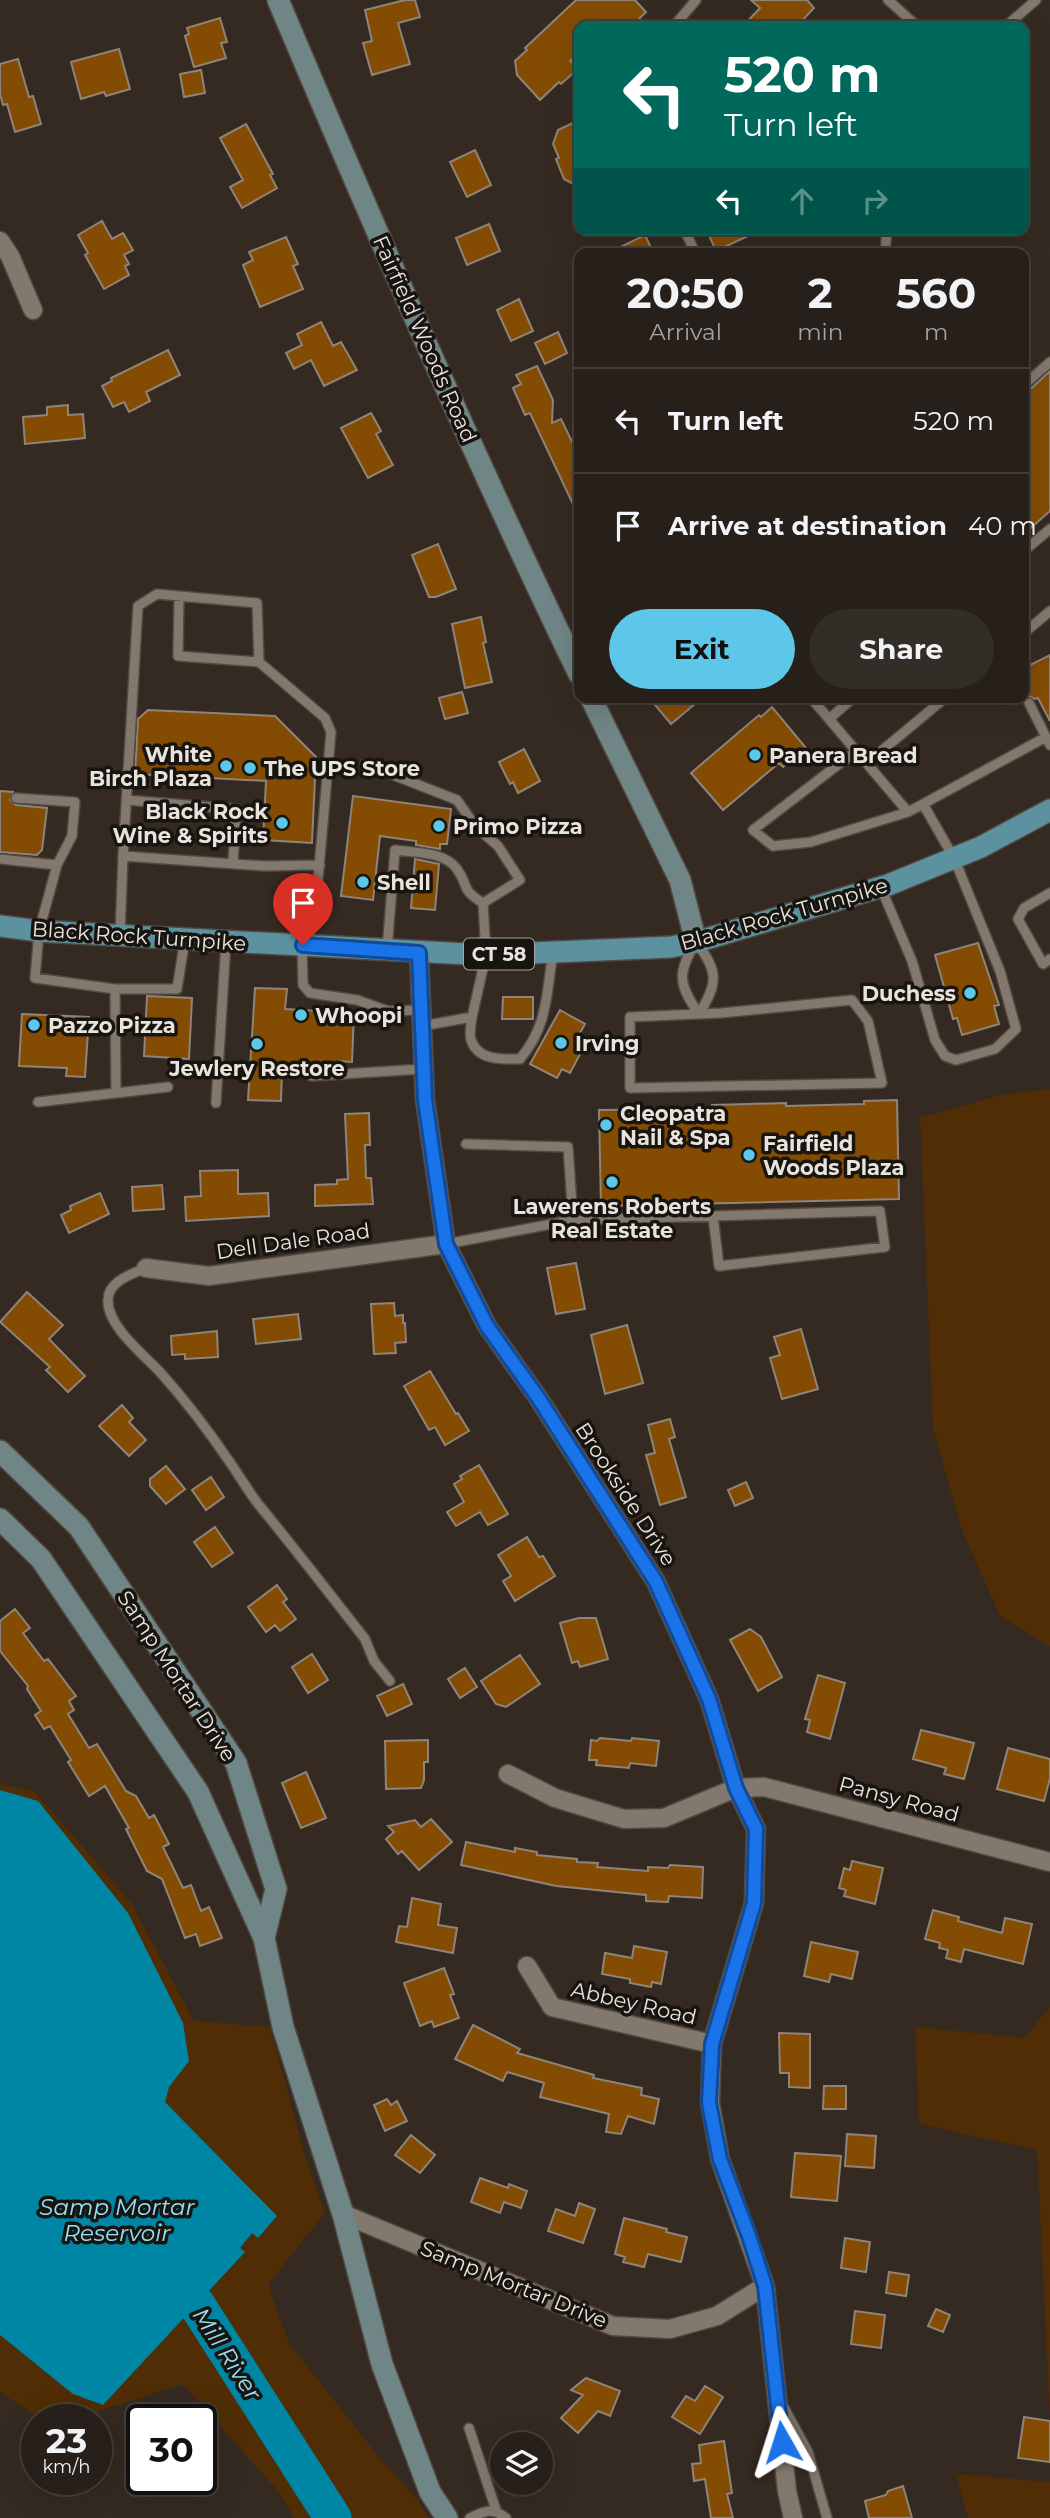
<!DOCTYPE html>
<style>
body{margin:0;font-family:Montserrat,sans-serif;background:#332d27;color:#f1f3f6;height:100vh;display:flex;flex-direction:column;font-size:26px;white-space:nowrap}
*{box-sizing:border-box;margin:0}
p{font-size:23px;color:#a4a3a2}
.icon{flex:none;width:38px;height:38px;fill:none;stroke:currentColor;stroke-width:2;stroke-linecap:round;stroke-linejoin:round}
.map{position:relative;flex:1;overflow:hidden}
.drawer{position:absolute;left:574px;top:248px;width:455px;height:455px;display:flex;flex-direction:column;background:#27201a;border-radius:14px;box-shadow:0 7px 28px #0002,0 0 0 2px #433e39}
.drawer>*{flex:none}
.guide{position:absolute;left:574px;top:21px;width:455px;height:214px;border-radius:14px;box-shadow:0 7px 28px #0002,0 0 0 2px #433e39;background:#00695c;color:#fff;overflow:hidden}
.controls{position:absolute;left:490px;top:2432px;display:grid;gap:14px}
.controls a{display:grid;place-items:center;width:63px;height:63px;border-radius:50%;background:#27201a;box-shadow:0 7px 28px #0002,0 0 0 2px #433e39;font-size:35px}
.speed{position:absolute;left:21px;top:2404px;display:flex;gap:14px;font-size:35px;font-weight:700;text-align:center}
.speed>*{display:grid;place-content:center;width:91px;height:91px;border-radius:50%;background:#27201a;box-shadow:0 7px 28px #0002,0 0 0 2px #433e39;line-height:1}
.speed small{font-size:18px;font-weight:400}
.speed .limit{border:4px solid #111;border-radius:10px;background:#fff;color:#111}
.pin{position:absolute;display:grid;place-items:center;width:60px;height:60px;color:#fff;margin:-72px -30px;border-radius:50% 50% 50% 0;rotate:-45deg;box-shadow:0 0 7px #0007}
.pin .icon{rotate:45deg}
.me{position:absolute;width:77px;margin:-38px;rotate:354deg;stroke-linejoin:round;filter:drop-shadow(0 0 5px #0008)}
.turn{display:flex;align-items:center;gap:24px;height:147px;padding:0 35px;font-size:32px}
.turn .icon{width:91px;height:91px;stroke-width:2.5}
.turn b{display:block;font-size:49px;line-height:60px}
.lanes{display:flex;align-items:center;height:66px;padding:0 35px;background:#0003;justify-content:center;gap:35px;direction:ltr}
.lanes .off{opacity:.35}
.eta{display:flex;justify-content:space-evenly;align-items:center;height:119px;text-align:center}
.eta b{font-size:42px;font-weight:700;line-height:49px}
.cta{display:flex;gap:14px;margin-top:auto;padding:14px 35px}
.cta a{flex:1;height:80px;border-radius:42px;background:#5cc7e8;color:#111;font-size:28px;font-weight:700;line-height:80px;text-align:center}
.cta a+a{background:#332d27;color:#f1f3f6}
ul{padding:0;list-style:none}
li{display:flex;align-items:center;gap:21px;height:105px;padding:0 35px;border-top:2px solid #433e39}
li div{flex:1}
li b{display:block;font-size:26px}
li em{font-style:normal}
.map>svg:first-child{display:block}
</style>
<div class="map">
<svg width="1050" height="2518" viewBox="0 0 1050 2518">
<rect width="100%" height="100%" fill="#342a22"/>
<path fill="#502d04" d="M1050,1089V1647L1000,1616L962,1530L933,1428L920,1118L1001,1095Z
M0,1784L34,1791L130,1901L194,2021L270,2027L306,2159L325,2212L268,2285L289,2343L382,2461L418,2500L428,2518H294L278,2491L183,2384L71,2420H42L0,2392Z
M1050,2007V2421L1037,2150L919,2124L915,2027L1025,2038Z
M956,2474L1050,2482V2518H968Z"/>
<path fill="#0086a5" d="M0,1790L38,1801L128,1913L183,2023L189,2061L169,2087L165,2102L277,2216L258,2238L252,2233L240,2248L245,2252L103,2405L73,2394L0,2335Z"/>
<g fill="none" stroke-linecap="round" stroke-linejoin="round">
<path stroke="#0086a5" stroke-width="37" d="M197,2305L333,2518"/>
</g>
<path fill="#844c03" stroke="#8f847a" stroke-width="2" d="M405,0H415L420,17L398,23L410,64L372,75L363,43L372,41L365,10Z
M576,0H635L646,12L632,26H579V53L570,61L578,69L561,84L559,82L540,100L517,75L515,61L527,50L525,48Z
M751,0H807L814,8L797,26H743L760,8Z
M220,18L227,42L221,43L226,58L194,67L185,36L189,34L187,28Z
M119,49L130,89L106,96L104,92L81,99L71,62Z
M18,59L29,97L33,96L41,124L15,132L7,104L3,105L0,94V64Z
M201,70L205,93L184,97L180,74Z
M579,120V187L564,179L556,159L559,158L553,144L558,130Z
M246,124L273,174L270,175L277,188L242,208L230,187L243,180L220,138Z
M475,150L491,185L467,197L450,162Z
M102,221L112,239L123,233L133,250L124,255L129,264L125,266L129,275L104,289L85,255L88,253L78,235Z
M489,224L500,251L467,265L456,238Z
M706,229H763L716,251Z
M645,235L654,254H606Z
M286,237L298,264L293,266L303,289L260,307L243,265L253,260L249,252Z
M519,299L533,331L511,341L497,310Z
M321,322L333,346L341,342L357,370L324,386L311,360L294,369L286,353L302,345L297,334Z
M558,332L567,353L545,364L535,343Z
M168,350L180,375L146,392L150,401L129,412L124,402L113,407L102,386L112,381L111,378Z
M537,366L553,400L552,423L561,419L579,456V517L530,413L525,415L513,388L521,384L516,375Z
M1050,371V511L1024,534V395Z
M68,405V415L83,414L85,438L25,444L23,417L47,415V407Z
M371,413L381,431L376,434L393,465L368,478L341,428Z
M438,544L456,589L436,597H429L412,555Z
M481,617L486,642L483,643L492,682L465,688L452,624Z
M1050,655V721L1038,698L1035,699L1029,696L1024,698V668Z
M462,692L468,713L445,719L439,698Z
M664,698H702L671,724L655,705Z
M772,707L806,748L783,767L779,763L723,810L691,773L759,715L761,717Z
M148,710L275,716L316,757L312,843L263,840L266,781L135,774L138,719Z
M524,749L540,781L518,793L513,782L510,784L499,762Z
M0,791L13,792L10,800L16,805L47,808L42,850L37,855L0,852Z
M353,796L451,809L447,844H440V849L416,845V841L380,836L373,900L341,896Z
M415,859L439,864L435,910L411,908Z
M978,943L999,1005L994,1006L999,1024L962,1035L957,1018L953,1019L935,955Z
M255,988L287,989L285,1009L354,1013L352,1062L339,1061L338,1067L282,1070L281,1101L248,1100Z
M147,996L192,998L189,1059L144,1056Z
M503,997H533V1019H502Z
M560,1010L585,1024L576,1040L585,1045L570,1073L562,1069L557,1078L530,1064Z
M22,1014L89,1017L85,1077L66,1076L67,1068L19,1066Z
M897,1100L899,1199L601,1206L599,1110L709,1109L712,1105L786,1103V1106L864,1104V1101Z
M369,1113L370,1145H365L366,1178H371L373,1204L315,1206V1185L337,1184V1180L348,1179L345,1114Z
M238,1170V1194L268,1193L269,1216L186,1221L185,1197L201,1196L200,1171Z
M162,1185L164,1209L133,1211L132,1187Z
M100,1193L109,1214L69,1233L61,1215L71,1210L70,1206Z
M576,1263L585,1309L556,1314L547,1268Z
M27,1292L63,1325L49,1339L85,1376L68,1392L46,1370L50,1367L0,1322Z
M394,1303L395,1316L403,1315V1323H405L406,1342L395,1343L396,1353L374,1354L371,1304Z
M298,1314L301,1339L256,1344L253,1319Z
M627,1325L643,1383L605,1394L591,1335Z
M801,1329L818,1389L782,1399L770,1358L780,1355L774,1337Z
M217,1331L218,1357L185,1359V1354L172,1355L171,1336Z
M430,1371L456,1414L458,1413L469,1431L445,1445L435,1427L429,1430L404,1386Z
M122,1405L133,1418L129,1422L146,1440L129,1456L99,1426Z
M670,1419L675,1437L669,1439L686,1497L660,1505L646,1455L655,1453L648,1425Z
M479,1465L508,1514L488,1525L480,1512L456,1526L447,1512L464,1502L454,1484L462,1479L460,1476Z
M166,1466L185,1489L166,1504L150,1486V1479Z
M211,1477L224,1497L206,1510L192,1490Z
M746,1482L753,1498L735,1506L728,1490Z
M215,1527L233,1553L212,1567L194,1542Z
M527,1537L539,1557L543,1556L555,1576L515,1601L503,1581L511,1576L498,1555Z
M277,1585L287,1599L283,1602L296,1619L280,1631L275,1625L266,1632L248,1607Z
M15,1609L30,1628L23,1633L44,1661L48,1659L76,1696L69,1701L74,1710L68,1714L89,1748L97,1744L126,1791L136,1796L149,1818L154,1815L169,1844L163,1847L183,1888L191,1885L201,1911L209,1907L222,1938L200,1946L196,1934L185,1938L162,1879L147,1871L126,1829L129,1828L105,1786L89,1796L68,1762L71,1760L50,1726L44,1729L35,1715L41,1711L27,1689L28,1686L0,1651V1621Z
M579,1618H596L608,1659L580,1667L578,1661L572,1663L560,1623Z
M750,1629L761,1637L782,1677L758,1691L730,1640Z
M312,1654L328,1680L308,1693L292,1667Z
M520,1655L540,1684L506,1707L496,1704L481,1681Z
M465,1668L477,1687L460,1698L448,1679Z
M818,1675L845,1683L830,1739L807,1732L810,1720L805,1719Z
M403,1684L412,1704L387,1716L377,1696Z
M921,1730L974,1743L964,1779L944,1774L946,1768L913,1759Z
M600,1738L631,1741L632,1738L659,1741L656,1766L630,1763L629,1768L596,1765L597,1760H589L591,1740L597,1741Z
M428,1740V1762H424V1780L421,1788L386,1789L385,1741Z
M1008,1748L1050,1759V1778L1044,1801L997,1789Z
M306,1772L326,1818L301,1828L282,1783Z
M431,1819L452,1842L419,1870L402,1851L398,1854L386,1839L394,1832L388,1826L415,1820L421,1827Z
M466,1842L515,1852V1848L537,1852V1855L577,1859V1862L598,1863L597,1867L648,1871V1867L668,1868L670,1865L703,1867L702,1898L669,1896L668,1902L646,1901V1895L556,1886L461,1865Z
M852,1861L883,1868L875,1904L844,1896L846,1890L839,1888L844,1868L850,1870Z
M412,1898L441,1904L438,1925L457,1928L453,1953L396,1942L399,1926L407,1927Z
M933,1910L959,1917L958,1921L1002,1933L1005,1918L1032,1924L1023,1964L964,1949L961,1962L946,1958L948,1950L939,1948L940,1943L925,1939Z
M811,1942L858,1952L852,1979L831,1974L829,1982L804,1976Z
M634,1946L667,1952L661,1984L652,1982L651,1987L630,1983V1979L602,1974L605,1953L632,1958Z
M444,1968L454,1994L450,1995L459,2018L434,2027L432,2021L420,2026L404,1983Z
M473,2025L520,2049L517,2053L594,2075L593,2078L642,2088L641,2095L659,2099L654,2124L628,2116L621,2134L606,2132L609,2114L540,2097L544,2083L507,2072L503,2081L455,2059Z
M779,2033L810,2034V2088L789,2087V2073H780Z
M824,2086H846V2109H823Z
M387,2099L391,2105L397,2101L407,2121L385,2131L374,2105Z
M847,2134L876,2136L874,2168L845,2166Z
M411,2135L435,2155L420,2173L395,2155Z
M795,2153L841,2156L837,2201L791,2197Z
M480,2178L508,2188L509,2184L527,2191L521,2208L504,2202L500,2213L471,2202Z
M579,2203L595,2209L583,2243L548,2231L556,2209L575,2216Z
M624,2218L667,2229L666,2232L687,2237L681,2262L648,2254L644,2267L623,2262L625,2257L615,2254Z
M845,2238L870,2242L866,2272L841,2268Z
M889,2272L909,2275L906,2296L886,2293Z
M936,2309L950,2315L943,2332L928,2326Z
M855,2311L885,2315L881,2348L851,2344Z
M586,2378L620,2391L610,2416L598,2411L578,2433L561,2418L583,2395L571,2390Z
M705,2386L723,2397L700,2434L672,2417L686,2396L695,2401Z
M1024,2417L1050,2421V2462L1018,2458Z
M724,2441L732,2493L727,2494L733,2518H711L705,2479L694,2481L692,2464L701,2463L699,2445Z
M903,2486L912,2518H869L865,2501L886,2495L888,2491Z"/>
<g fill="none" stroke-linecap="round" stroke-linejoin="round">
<g stroke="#514942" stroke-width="12">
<path id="lane" d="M888,0L917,26
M674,26L696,0
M1006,26L1036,0
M684,229L696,254
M885,254L887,229
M1024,385L1050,362
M1024,551L1050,529
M179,597L178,656L259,662
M1024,633L1050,611
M811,698L829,719
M853,698L829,719L908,812L923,804L954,858L1000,971L1016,1029L995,1049L956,1060L945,1056L935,1040L912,961L881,888
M1029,703L1050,745
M856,751L753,830L773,846L811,842L908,812
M867,763L945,698
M365,764L457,800L475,826L498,846L520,880L483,903L486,955L472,1017L422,1026
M16,798L75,802L72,836L57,865L39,931L35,978L115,989H177L185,939
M126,800L236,809L233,864
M923,804L1046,737
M123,856L264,866L320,865
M0,859L57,865
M1050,893L1024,908L1018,919L1043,964L1050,959
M120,935L123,856L138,606L157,594L257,603L259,662L325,718L331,732L318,879L302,945L303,985L310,993L357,1000L388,1011L421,1010
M696,942C719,972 718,983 699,1014C678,984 677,973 696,942Z
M387,950L395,850C415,853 444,851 457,869C470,887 459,888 483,903
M115,989L116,1092
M852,1000L868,1021L882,1083L630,1088V1017L721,1013Z
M472,1017C471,1024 469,1034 471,1040C478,1061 502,1059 520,1059C548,1026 546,995 553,953
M311,1076L423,1069
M38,1102L168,1087
M216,1103L226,942
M466,1144L568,1147L573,1220
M446,1244L573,1220L880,1211L885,1247L719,1266L713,1216
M146,1268C132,1274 108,1281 108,1300C107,1326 144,1355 160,1372C185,1400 208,1430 229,1461C239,1475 248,1491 259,1505C295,1549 330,1594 365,1639L374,1661L390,1681
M783,2406L808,2452L827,2518
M469,2428L496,2510
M470,2518C484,2511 493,2507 506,2518"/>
</g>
<g stroke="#514942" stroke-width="21">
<path id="street" d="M0,241L10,256L33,310
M419,952L425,1100L446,1244L487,1326L539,1399L656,1582L709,1699L736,1788L756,1829L754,1903L712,2044L710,2103L720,2159L765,2286L787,2491L793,2518
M146,1268L209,1276L446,1244
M508,1774L555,1798L624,1819L664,1818L736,1788L764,1787L1050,1862
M527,1966L552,2007L712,2044
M343,2214L613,2326L670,2329L717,2316L765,2286"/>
</g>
<g stroke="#514942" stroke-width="24">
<path id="secondary" d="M278,0C374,227 472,453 579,674
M591,698L680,880L696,942
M0,1451L79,1527L236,1763L276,1889L264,1938
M0,1519L41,1559L198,1792L264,1938L283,2027L343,2214L382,2364L430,2492L447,2518"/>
</g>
<g stroke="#514942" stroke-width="24">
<path id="primary" d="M0,926L39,931L486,955L671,947L696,942L888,885L981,847L1050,810"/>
</g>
<use href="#lane" stroke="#83786e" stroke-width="9"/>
<use href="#street" stroke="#83786e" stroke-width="18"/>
<use href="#secondary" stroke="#708586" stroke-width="21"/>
<use href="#primary" stroke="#5c919f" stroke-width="21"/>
</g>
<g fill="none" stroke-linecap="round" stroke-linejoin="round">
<g stroke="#114b97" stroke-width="18">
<path id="route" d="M303,945L419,953L425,1100L446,1244L487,1326L539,1399L656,1582L709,1699L736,1788L756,1829L754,1903L712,2044L709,2103L720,2159L749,2236L765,2286L782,2442"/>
</g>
<use href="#route" stroke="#1a73e8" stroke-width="12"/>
</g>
<g fill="#5cc7e8" stroke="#181410" stroke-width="2.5">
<circle cx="755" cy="755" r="7"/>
<circle cx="226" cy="766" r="7"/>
<circle cx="250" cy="768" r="7"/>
<circle cx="282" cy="823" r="7"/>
<circle cx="439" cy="826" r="7"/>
<circle cx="363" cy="882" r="7"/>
<circle cx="970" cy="993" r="7"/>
<circle cx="301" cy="1015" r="7"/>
<circle cx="34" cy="1025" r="7"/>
<circle cx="561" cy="1043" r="7"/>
<circle cx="257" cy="1044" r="7"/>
<circle cx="606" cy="1125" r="7"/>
<circle cx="749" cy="1155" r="7"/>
<circle cx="612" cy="1182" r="7"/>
</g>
<g text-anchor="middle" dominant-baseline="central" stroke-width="7" stroke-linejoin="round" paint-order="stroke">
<rect fill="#181410" stroke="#aaa5a0" stroke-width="2" x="464" y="938.5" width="70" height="31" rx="5"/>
<g font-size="19" font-weight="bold" fill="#e9e3dd">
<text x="499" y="954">CT 58</text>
</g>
<g font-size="21" fill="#e9e3dd" stroke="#181410">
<text transform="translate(425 339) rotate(66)">Fairfield Woods Road</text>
<text transform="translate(784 914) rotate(-16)">Black Rock Turnpike</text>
<text transform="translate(139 936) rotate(4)">Black Rock Turnpike</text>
<text transform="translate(293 1241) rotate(-8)">Dell Dale Road</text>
<text transform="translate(626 1494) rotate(57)">Brookside Drive</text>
<text transform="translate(177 1676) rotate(57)">Samp Mortar Drive</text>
<text transform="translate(899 1799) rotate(15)">Pansy Road</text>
<text transform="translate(634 2003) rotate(13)">Abbey Road</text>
<text transform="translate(514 2284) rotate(22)">Samp Mortar Drive</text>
</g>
<g font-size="21" font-weight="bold" fill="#e9e3dd" stroke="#181410" text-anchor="start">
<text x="212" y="754" text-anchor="end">White<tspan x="212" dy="24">Birch Plaza</tspan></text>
<text x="769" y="755">Panera Bread</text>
<text x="264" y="768">The UPS Store</text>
<text x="268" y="811" text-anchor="end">Black Rock<tspan x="268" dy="24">Wine &amp; Spirits</tspan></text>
<text x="453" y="826">Primo Pizza</text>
<text x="377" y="882">Shell</text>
<text x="956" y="993" text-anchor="end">Duchess</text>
<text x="315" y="1015">Whoopi</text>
<text x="48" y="1025">Pazzo Pizza</text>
<text x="575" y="1043">Irving</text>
<text x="257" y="1068" text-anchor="middle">Jewlery Restore</text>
<text x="620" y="1113">Cleopatra<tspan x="620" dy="24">Nail &amp; Spa</tspan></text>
<text x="763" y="1143">Fairfield<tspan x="763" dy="24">Woods Plaza</tspan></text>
<text x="612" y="1206" text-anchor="middle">Lawerens Roberts<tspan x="612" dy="24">Real Estate</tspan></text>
</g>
<g font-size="23" font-style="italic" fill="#95e0f9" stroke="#181410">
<text x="117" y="2207">Samp Mortar<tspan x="117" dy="26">Reservoir</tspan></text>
<text transform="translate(227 2354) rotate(57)">Mill River</text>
</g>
</g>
</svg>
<div class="controls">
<a><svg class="icon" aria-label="layers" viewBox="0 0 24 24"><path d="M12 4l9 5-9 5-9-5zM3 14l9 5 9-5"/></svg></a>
</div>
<div class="speed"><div>23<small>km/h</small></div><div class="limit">30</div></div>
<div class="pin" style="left:303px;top:945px;background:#d93025"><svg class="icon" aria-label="arrive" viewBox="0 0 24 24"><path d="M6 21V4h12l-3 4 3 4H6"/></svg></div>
<svg class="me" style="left:782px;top:2442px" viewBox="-20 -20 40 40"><path d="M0-17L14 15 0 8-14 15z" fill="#1a73e8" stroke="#fff" stroke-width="4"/></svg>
<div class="guide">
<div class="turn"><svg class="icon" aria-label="left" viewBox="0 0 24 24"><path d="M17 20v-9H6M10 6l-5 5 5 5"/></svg><div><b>520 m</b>Turn left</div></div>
<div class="lanes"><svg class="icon" aria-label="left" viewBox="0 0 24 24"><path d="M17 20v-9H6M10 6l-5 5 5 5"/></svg><svg class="icon off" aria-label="ahead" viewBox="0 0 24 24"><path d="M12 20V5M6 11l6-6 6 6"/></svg><svg class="icon off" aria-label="right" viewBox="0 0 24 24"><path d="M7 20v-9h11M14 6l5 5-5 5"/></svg></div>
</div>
<section class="drawer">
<div class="eta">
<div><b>20:50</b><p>Arrival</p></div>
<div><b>2</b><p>min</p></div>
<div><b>560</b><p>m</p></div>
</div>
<ul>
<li><svg class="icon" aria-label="left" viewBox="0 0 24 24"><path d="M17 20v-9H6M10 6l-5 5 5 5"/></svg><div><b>Turn left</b></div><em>520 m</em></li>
<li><svg class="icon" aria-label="arrive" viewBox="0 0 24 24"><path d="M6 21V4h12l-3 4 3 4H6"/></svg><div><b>Arrive at destination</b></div><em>40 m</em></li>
</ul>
<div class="cta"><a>Exit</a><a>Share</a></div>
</section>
</div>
